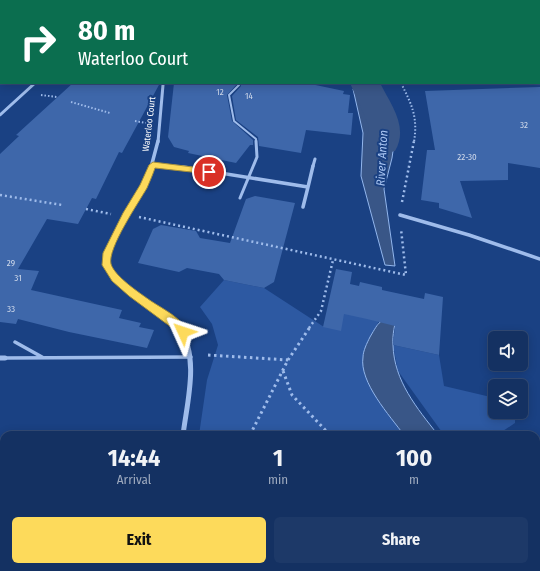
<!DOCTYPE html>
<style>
body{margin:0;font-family:"Fira Sans Condensed",sans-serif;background:#1d3968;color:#f1f3f6;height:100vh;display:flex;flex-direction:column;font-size:15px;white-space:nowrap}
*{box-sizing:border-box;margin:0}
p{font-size:13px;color:#9da9be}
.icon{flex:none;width:22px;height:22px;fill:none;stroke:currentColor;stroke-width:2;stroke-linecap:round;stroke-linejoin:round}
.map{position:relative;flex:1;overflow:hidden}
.sheet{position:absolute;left:0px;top:431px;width:540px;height:140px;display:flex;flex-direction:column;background:#143162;border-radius:12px 12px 0 0;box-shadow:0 2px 10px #0003,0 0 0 1px #334c77}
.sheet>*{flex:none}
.top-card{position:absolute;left:0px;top:0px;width:540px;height:84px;box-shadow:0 2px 10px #0003,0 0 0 1px #334c77;background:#0b6e4f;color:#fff;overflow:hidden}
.buttons{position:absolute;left:488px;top:331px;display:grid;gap:8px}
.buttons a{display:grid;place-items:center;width:40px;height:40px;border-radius:6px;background:#143162;box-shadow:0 2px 10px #0003,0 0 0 1px #334c77;font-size:20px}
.pin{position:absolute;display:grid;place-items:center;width:34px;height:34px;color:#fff;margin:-17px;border:2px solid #fff;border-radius:50%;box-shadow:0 1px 4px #0007}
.me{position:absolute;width:44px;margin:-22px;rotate:312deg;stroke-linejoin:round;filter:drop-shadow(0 0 3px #0008)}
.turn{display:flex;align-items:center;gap:14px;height:84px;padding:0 12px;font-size:18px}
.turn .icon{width:52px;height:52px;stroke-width:2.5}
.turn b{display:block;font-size:28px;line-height:34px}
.eta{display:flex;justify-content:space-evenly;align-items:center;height:68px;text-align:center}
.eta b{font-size:24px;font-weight:700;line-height:28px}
.cta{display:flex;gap:8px;margin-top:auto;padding:8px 12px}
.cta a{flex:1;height:46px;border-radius:6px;background:#fdda5b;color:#111;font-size:16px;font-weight:700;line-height:46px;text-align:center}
.cta a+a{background:#1d3968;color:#f1f3f6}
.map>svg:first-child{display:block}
</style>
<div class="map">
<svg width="540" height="571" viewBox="0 0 540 571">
<rect width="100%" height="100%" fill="#1a4183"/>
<path fill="#2d59a2" d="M224,280L264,288L324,327L345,309L379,321L368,342L364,374L372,390L404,435H199L207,380L218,345L212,324L200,307Z
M393,345L439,355L444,386L495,398V412H515V423L497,435H444L398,371Z
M540,520V571H499L500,567H536V522Z"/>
<path fill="#395687" stroke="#92b6ed" d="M353,89L371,91L394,113L396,130L392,158L384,189L395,266L385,265L361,176L363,133Z
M397,314C395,324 392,335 393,345C394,381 417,408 438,435H404C390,416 359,382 363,357C363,351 367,343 370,337C380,320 378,322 397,314Z"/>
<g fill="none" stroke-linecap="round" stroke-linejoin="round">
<path fill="#395687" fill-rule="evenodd" d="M350,83H380C391,105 409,127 395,151L383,154L371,151L366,143L369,126Z
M536,542L540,543V571H502L501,567H536Z"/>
</g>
<path fill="#3e67aa" d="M73,83H160L122,153L119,152L96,199L92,198L78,224L47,219L18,269L39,271L31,290L122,310L119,318L141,323L139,327L154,330L147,348L69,332L18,319L16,324L0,322V154L19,136L16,135Z
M174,83H238L227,95L232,121L253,140V145H250L236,163L188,153L189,151L174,147L168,137Z
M240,83H306L344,91L343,94L350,95L348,113H353L351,135L306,130L301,153L259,146L258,137L236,120L232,96L241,86Z
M540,87V168L508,163V180L460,181L472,218L439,208V203L421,200L427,150H435L425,91Z
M255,196L295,203L274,282L264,288L224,280L219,274L187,268L179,272L138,263L153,229L161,225L196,231L200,238L230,243L246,199Z
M336,269L352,272L350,284L359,286L360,282L382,287V290L424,299L425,293L443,297L439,355L393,345L395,326L367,319L344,314L341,331L323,327Z"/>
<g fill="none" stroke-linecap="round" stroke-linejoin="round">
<path stroke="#9fbceb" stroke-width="2" stroke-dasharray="1.5 2" stroke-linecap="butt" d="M519,0L534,1
M401,83C412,105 418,117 414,142
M41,95L57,97
M71,102L110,113
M135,121L146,123"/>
<path stroke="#9fbceb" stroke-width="2.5" stroke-dasharray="2 3" stroke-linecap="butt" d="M0,195L62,205
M402,202L414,141
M86,209L111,214
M139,217L406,275L401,229
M309,328L321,311L333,260"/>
<path stroke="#9fbceb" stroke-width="3" stroke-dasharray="2.5 3.5" stroke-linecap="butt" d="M208,355L288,360
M283,371L292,395L330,435
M250,435L288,360L310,327
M536,454L540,451
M181,571L182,567
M442,571L443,567"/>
<path stroke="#9fbceb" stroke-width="2" d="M239,85L229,95L234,121L256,139V142"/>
<path stroke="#9fbceb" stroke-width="3" d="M313,166L315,159
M240,198L257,157L256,141"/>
<path stroke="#9fbceb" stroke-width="3.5" d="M15,342L42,357
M5,358L191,357
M0,537L4,538
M207,571L208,567"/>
<path stroke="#9fbceb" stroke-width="3" d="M0,115L35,83
M158,142L163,85"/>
<path stroke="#9fbceb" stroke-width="3.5" d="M158,141L150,171L111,243L107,263L111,273L119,283L168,317L180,328
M153,165L183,167L308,187L313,166
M303,207L308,187
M400,215L469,235L540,259"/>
<path stroke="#9fbceb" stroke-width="5" d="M179,327C200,357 187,402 183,435
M0,358H5
M376,567L392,571"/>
<path fill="#e3ecff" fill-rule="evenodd" d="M540,486V499L536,500V487Z
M475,567H489V571H475Z"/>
</g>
<path fill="#fdda5b" stroke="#a48e3b" d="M153,162L209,169L213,172L209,174L155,168C153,174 150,181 147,188C139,202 107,249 111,264C115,277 140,293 151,301C163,309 182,318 188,332L183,336L129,296L112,281L102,265L103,253L123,213L140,185L149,165Z"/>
<g text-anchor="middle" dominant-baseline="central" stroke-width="4" stroke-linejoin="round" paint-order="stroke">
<g font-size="9" fill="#cfd9ea">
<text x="220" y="92">12</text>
<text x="249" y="96">14</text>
<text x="524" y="125">32</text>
<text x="467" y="157">22-30</text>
<text x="11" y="263">29</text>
<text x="18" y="278">31</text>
<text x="11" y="309">33</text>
</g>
<g font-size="9" fill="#fff" stroke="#1a4183">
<text transform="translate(149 124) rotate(-83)">Waterloo Court</text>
</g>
<g font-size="12" font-style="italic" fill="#aac6f3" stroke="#1a4183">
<text transform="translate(382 158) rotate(-87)">River Anton</text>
</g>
</g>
</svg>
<div class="buttons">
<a><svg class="icon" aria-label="sound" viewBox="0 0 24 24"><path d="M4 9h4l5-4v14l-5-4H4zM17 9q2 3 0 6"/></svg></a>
<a><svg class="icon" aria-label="layers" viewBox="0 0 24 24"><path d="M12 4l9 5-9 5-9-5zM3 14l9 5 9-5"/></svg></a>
</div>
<div class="pin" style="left:209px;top:172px;background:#d93025"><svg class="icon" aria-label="arrive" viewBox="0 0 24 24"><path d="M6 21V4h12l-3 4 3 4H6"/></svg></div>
<svg class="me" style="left:183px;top:332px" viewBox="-20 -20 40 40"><path d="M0-17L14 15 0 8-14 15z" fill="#fdda5b" stroke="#fff" stroke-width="4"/></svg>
<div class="top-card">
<div class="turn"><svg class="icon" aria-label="right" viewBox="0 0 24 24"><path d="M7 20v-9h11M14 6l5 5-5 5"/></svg><div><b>80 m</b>Waterloo Court</div></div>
</div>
<section class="sheet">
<div class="eta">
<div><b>14:44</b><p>Arrival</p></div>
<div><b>1</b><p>min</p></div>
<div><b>100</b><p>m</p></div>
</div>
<div class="cta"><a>Exit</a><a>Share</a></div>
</section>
</div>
